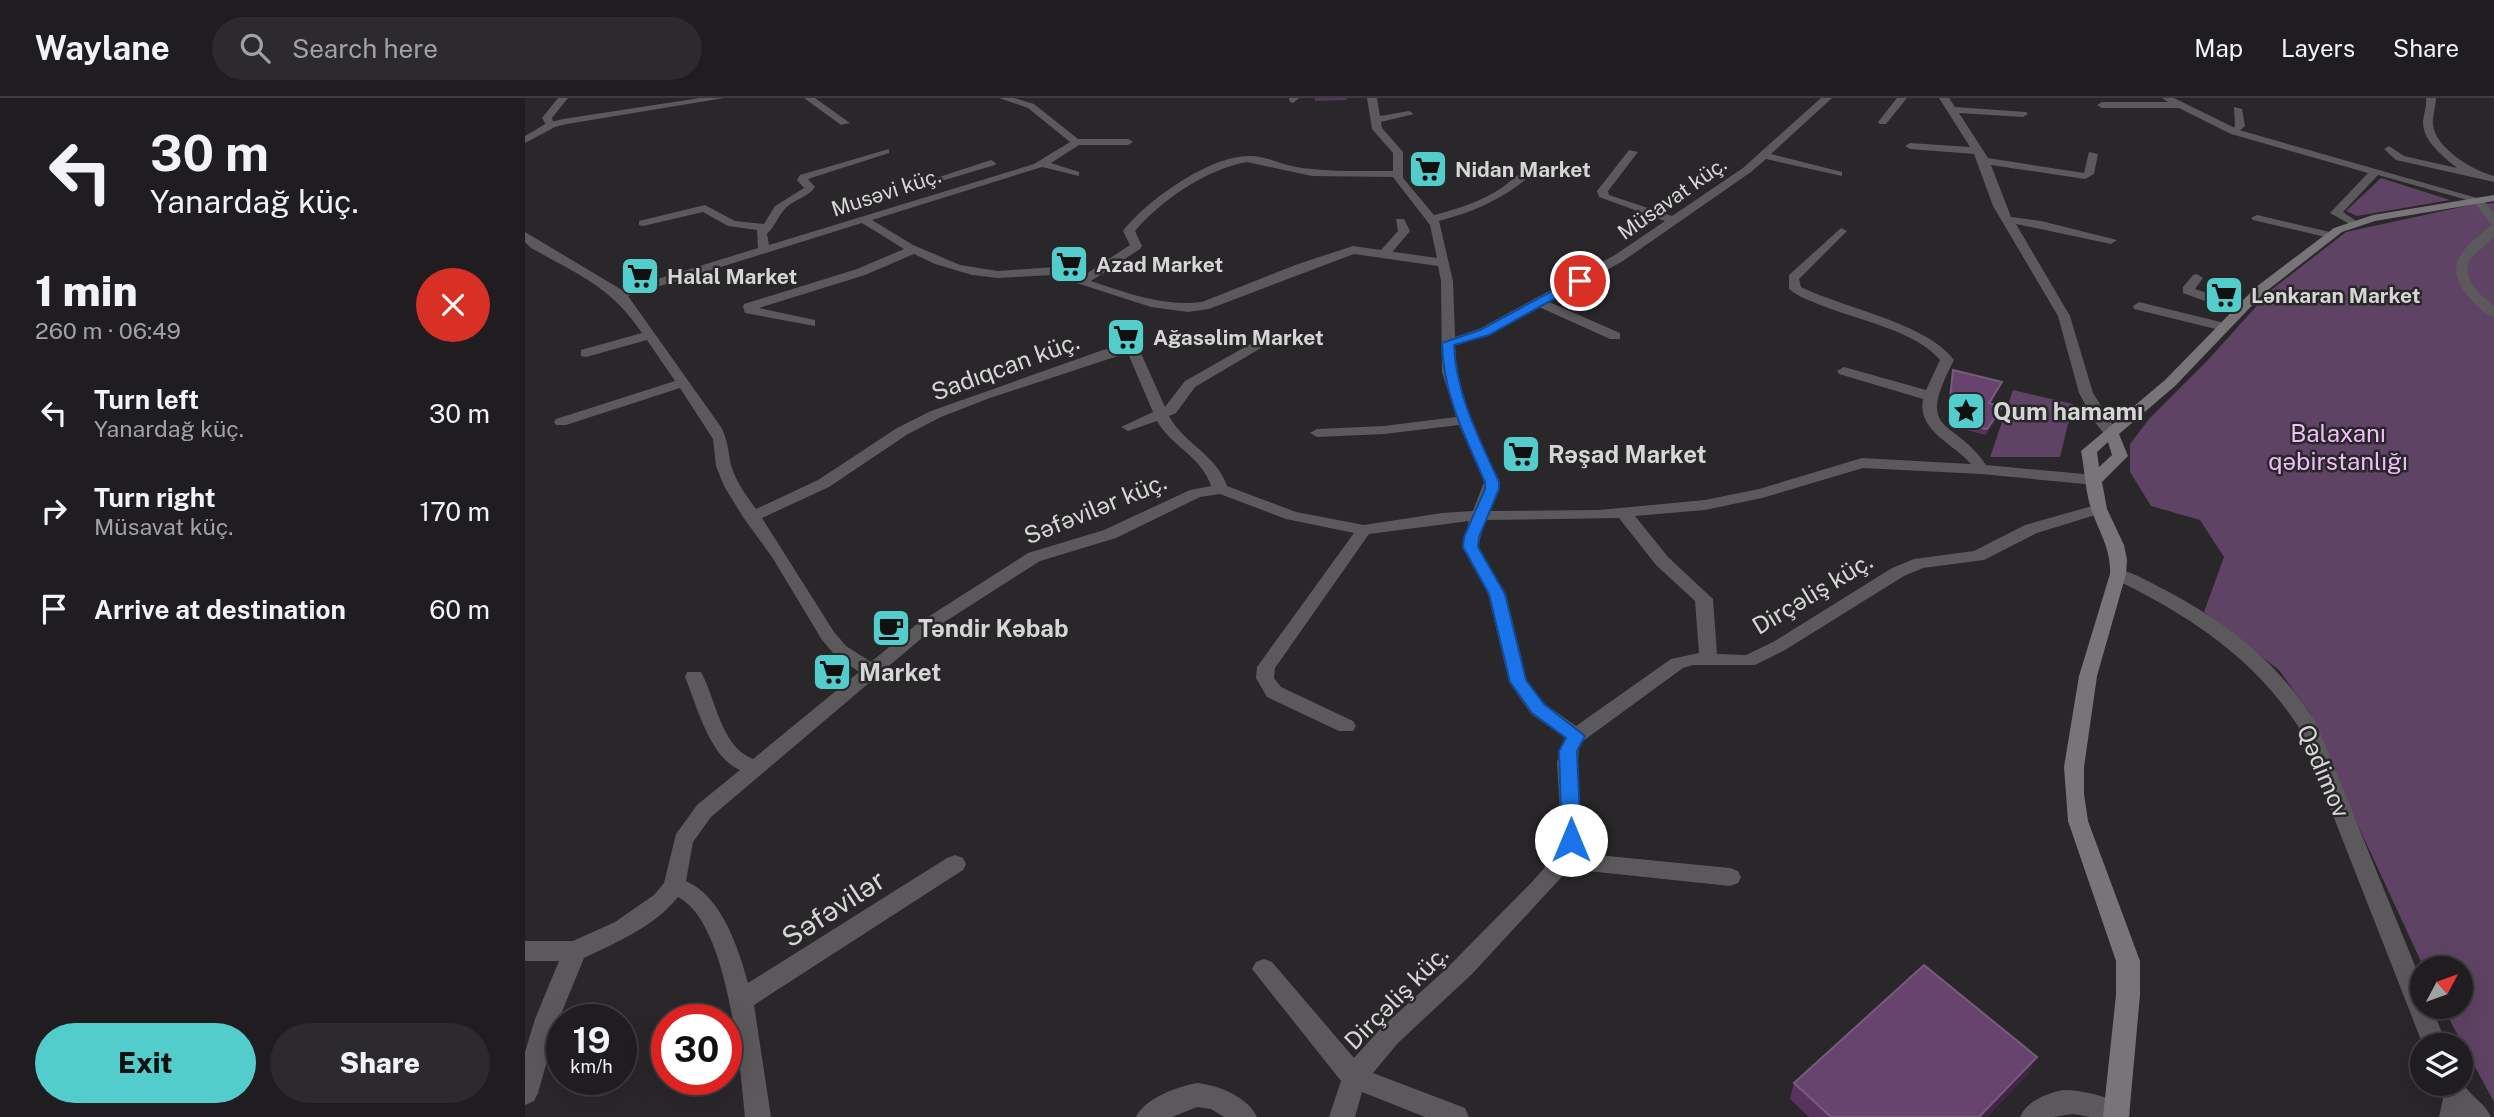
<!DOCTYPE html>
<meta charset="utf-8">
<style>
body{margin:0;font-family:"Public Sans",sans-serif;background:#2c2a2c;color:#f1f3f6;height:100vh;display:flex;flex-direction:column;font-size:26px;white-space:nowrap}
*{box-sizing:border-box;margin:0}
p{font-size:23px;color:#a1a2a4}
.icon{flex:none;width:38px;height:38px;fill:none;stroke:currentColor;stroke-width:2;stroke-linecap:round;stroke-linejoin:round}
.map{position:relative;flex:1;overflow:hidden}
.details{display:flex;flex-direction:column;background:#1f1d1f;width:525px}
.details>*{flex:none}
.hud{background:#1f1d1f;color:#f1f3f6;overflow:hidden}
.needle{width:46px;rotate:49deg}
.tools{position:absolute;left:1885px;top:858px;display:grid;gap:14px}
.tools a{display:grid;place-items:center;width:63px;height:63px;border-radius:50%;background:#1f1d1f;box-shadow:0 7px 28px #0002,0 0 0 2px #3c3b3d;font-size:35px}
.speed{position:absolute;left:21px;top:906px;display:flex;gap:14px;font-size:35px;font-weight:700;text-align:center}
.speed>*{display:grid;place-content:center;width:91px;height:91px;border-radius:50%;background:#1f1d1f;box-shadow:0 7px 28px #0002,0 0 0 2px #3c3b3d;line-height:1}
.speed small{font-size:18px;font-weight:400}
.speed .limit{border:10px solid #d22;background:#fff;color:#111}
.pin{position:absolute;display:grid;place-items:center;width:60px;height:60px;color:#fff;margin:-30px;border:4px solid #fff;border-radius:50%;box-shadow:0 2px 7px #0007}
.me{position:absolute;width:77px;margin:-38px;rotate:0deg;stroke-linejoin:round;filter:drop-shadow(0 0 5px #0008)}
.turn{display:flex;align-items:center;gap:24px;height:147px;padding:0 35px;font-size:32px}
.turn .icon{width:91px;height:91px;stroke-width:2.5}
.turn b{display:block;font-size:49px;line-height:60px}
.round{display:grid;place-items:center;flex:none;width:74px;height:74px;border-radius:37px;background:#2c2a2c}
.summary{display:flex;align-items:center;justify-content:space-between;height:119px;padding:0 35px}
h1{font-size:42px;font-weight:800;line-height:52px}
.action{display:flex;gap:14px;margin-top:auto;padding:14px 35px}
.action a{flex:1;height:80px;border-radius:42px;background:#52cdcc;color:#111;font-size:28px;font-weight:800;line-height:80px;text-align:center}
.action a+a{background:#2c2a2c;color:#f1f3f6}
ul{padding:0;list-style:none}
li{display:flex;align-items:center;gap:21px;height:98px;padding:0 35px}
li div{flex:1}
li b{display:block;font-size:26px}
li em{font-style:normal}
header{display:flex;align-items:center;gap:42px;box-sizing:border-box;height:98px;padding:0 35px;background:#1f1d1f;border-bottom:2px solid #3c3b3d}
header strong{font-size:33px}
nav{display:flex;gap:38px;margin-inline-start:auto;font-size:24px}
.search{width:490px;height:63px;background:#2c2a2c;display:flex;align-items:center;gap:18px;box-sizing:border-box;padding:0 24px;border-radius:38px;color:#a1a2a4;font-size:26px}
main{display:flex;flex:1;min-height:0}
.map>svg:first-child{display:block}
</style>
<header>
<strong>Waylane</strong>
<div class="search"><svg class="icon" aria-label="search" viewBox="0 0 24 24"><circle cx="10" cy="10" r="6"/><path d="M15 15l6 6"/></svg>Search here</div>
<nav><a>Map</a><a>Layers</a><a>Share</a></nav>
</header>
<main>
<section class="details">
<div class="hud">
<div class="turn"><svg class="icon" aria-label="left" viewBox="0 0 24 24"><path d="M17 20v-9H6M10 6l-5 5 5 5"/></svg><div><b>30 m</b>Yanardağ küç.</div></div>
</div>
<div class="summary"><div><h1>1 min</h1><p>260 m · 06:49</p></div><a class="round" style="background:#d93025;color:#fff"><svg class="icon" aria-label="close" viewBox="0 0 24 24"><path d="M6 6l12 12M18 6L6 18"/></svg></a></div>
<ul>
<li><svg class="icon" aria-label="left" viewBox="0 0 24 24"><path d="M17 20v-9H6M10 6l-5 5 5 5"/></svg><div><b>Turn left</b><p>Yanardağ küç.</p></div><em>30 m</em></li>
<li><svg class="icon" aria-label="right" viewBox="0 0 24 24"><path d="M7 20v-9h11M14 6l5 5-5 5"/></svg><div><b>Turn right</b><p>Müsavat küç.</p></div><em>170 m</em></li>
<li><svg class="icon" aria-label="arrive" viewBox="0 0 24 24"><path d="M6 21V4h12l-3 4 3 4H6"/></svg><div><b>Arrive at destination</b></div><em>60 m</em></li>
</ul>
<div class="action"><a>Exit</a><a>Share</a></div>
</section>
<div class="map">
<svg width="1969" height="1019" viewBox="0 0 1969 1019">
<rect width="100%" height="100%" fill="#292729"/>
<path fill="#5f4364" d="M1856,80L1925,102L1832,118L1821,113Z
M1969,105V1004L1917,908H1936V870H1899L1824,708L1785,615L1754,572L1679,514L1699,459L1675,422L1626,408L1605,374V346L1624,321L1683,262L1746,192L1821,134L1950,106Z
M1488,292L1548,306L1535,359H1465Z"/>
<g fill="none" stroke-linecap="round" stroke-linejoin="round">
<path fill="#5b595b" fill-rule="evenodd" d="M33,0H43L27,20L30,29H22L17,20Z
M764,0H774L768,5L765,4Z
M1709,9L1717,11L1720,28L1710,37L1705,34L1710,28Z
M466,62L471,65L470,67L413,84L408,81Z
M1949,100H1957L1969,116V139L1944,162C1938,183 1954,196 1969,208V219C1959,216 1950,206 1943,198C1915,166 1942,147 1967,127L1947,102Z
M871,121H879L885,133L864,158H856V152L873,133Z
M1672,176L1678,180L1670,191L1720,208V214H1710L1658,195V189L1668,177Z
M1614,204L1704,226L1706,229L1699,233L1609,211L1608,208Z"/>
<path fill="#5b595b" fill-rule="evenodd" d="M175,0H199L42,26L30,29L0,45V38L22,25L38,21Z
M279,0H290L325,25L316,27Z
M474,0H489L509,6L553,41H603L608,44L603,47H554L526,65L554,74V78L517,69L347,122L388,147L435,167L473,173L530,169L555,180L605,147L598,133C621,103 685,57 725,58C742,58 759,68 777,70C807,74 837,73 868,73V55L847,31L842,0H852L855,18L884,13L889,16L856,24L857,30L878,54V80L909,117C933,111 957,103 978,89C987,83 995,72 1006,73V77C979,101 948,114 914,123L928,183L930,239L954,231L1090,157L1140,123L1074,99L1072,93L1104,52L1113,54L1083,93L1084,97L1147,118L1218,70L1296,0H1307L1246,56L1317,74V78L1241,61L1226,74L1098,163L1024,204L1095,235V241H1085L1014,209L964,237L930,247C932,297 954,340 975,384L964,413L1074,412L1180,402L1234,391L1337,360L1446,366C1428,345 1392,333 1398,301L1314,276L1312,273L1319,269L1401,292L1415,262C1393,234 1331,221 1298,208C1286,203 1273,199 1264,191V177L1316,130L1322,133L1274,181L1276,189C1318,210 1402,225 1429,262C1389,339 1428,318 1461,367L1570,377L1578,382L1570,387L1456,376L1338,370L1237,400L1180,412L1110,418L1143,459L1188,501L1192,556L1221,557L1248,544L1367,470L1389,461L1449,453L1500,427L1574,406L1582,411L1580,414L1512,435L1459,462L1398,470L1379,478L1260,552L1230,567H1168L1158,570L1058,643L1054,650L1052,680L1057,732L1052,755L1205,770L1213,773L1216,779L1213,785L1205,788L1044,771L947,876L873,945L848,975L940,1010L944,1019H900L837,994L830,1019H804L816,983L727,871L731,864L739,861L747,864L829,960L856,930L920,872L1006,785L1029,759L1036,732L1032,664L1040,640L1006,616L984,584L963,496L937,449L944,423L844,436L750,570L749,580L756,589L828,623L831,628L828,633H814L742,599L731,580L732,569L829,435L761,421L695,396L675,399L591,440L515,463L404,534L186,719L168,744L161,783C197,799 213,849 223,885L422,760L430,757L438,760L441,766L438,772L229,907L246,1019H220C215,968 203,824 153,799C129,829 92,844 59,860L34,921L13,995L9,1003L0,1007V954L10,921L34,863H0V843H48L90,824L129,797L139,785L151,736L172,707L215,672C185,660 172,608 160,579L162,574H176C191,601 196,649 228,661L334,574L309,556L297,542L247,459L218,419L199,388L191,368L188,341L155,290L41,327H31L29,324L31,321L150,283L122,242L61,259L56,258V252L117,235C85,188 54,177 6,150L0,144V134L97,192L233,150L232,132L203,128L178,114L118,128L114,127V123L180,107L210,123L239,126L250,108L279,90L272,82L275,77L364,51V55L283,81L290,89C283,100 266,102 258,113C252,121 250,128 242,136L244,147L509,66L545,44L503,10ZM722,64L787,78L868,79L905,127L912,160L828,148L773,166L677,204C639,209 602,195 566,183L615,151L617,148L610,133C636,102 682,71 722,64ZM337,125L379,151L332,171L219,206L218,209L220,215L290,228V222L234,210L340,177L389,156L410,166L447,177L473,180L527,177L626,209L663,214L684,211L829,156L913,168L916,183L917,274L931,319L859,328L792,331L785,335L792,339L859,336L934,327L959,384L948,413L917,415L839,427L771,414L702,388C691,356 659,346 644,318L651,315L670,289L741,247L743,244L736,240L660,283L640,309L615,253L600,248L578,252L406,313L372,330L293,382L231,411C221,397 211,384 206,367C203,353 203,342 196,329L103,198ZM599,256L604,258L628,314L596,329L603,333L632,323C646,348 677,359 686,388L665,392L579,432L503,455L392,526L346,564L321,548L309,534L237,420L304,389L383,336L416,319L465,300ZM1094,420L1131,467L1170,503L1174,555L1146,561L1051,628L1020,606L1002,583L981,496L953,449L960,422Z
M1372,0H1382L1361,26H1355L1353,24Z
M1414,0H1424L1430,9L1501,14L1503,16L1498,19L1434,15L1463,60L1559,75L1564,54L1573,56L1569,76L1560,81L1466,67L1486,119L1516,123L1592,142L1586,146L1491,126L1545,218L1568,295L1593,335L1591,338H1581L1569,323L1554,295L1533,218L1468,108L1449,56L1385,51L1380,48L1385,45L1445,49Z
M1637,0H1649L1714,32L1959,102L1953,105L1853,77L1818,114L1834,125L1828,128L1805,115L1843,75L1706,36L1654,10H1577L1572,7L1577,4H1643Z
M1901,0H1911C1911,9 1907,18 1908,27C1911,51 1949,73 1969,78V84L1871,62L1859,51L1864,48L1879,58L1932,70C1919,59 1897,43 1898,23C1899,15 1902,8 1901,0Z
M1732,117L1809,135L1811,137L1805,140L1728,122L1726,120Z
M1593,471C1610,475 1626,485 1642,493C1702,525 1757,567 1792,627L1897,885V908H1906L1922,947H1898L1773,628C1727,558 1662,516 1587,480L1585,476L1587,472Z
M1936,981C1943,998 1959,1003 1966,1019H1914L1918,1001L1913,985H1936Z
M672,985C693,987 723,999 732,1019H699L686,1011L672,1009L647,1019H611C620,1000 652,989 672,985Z
M1538,992C1560,992 1581,999 1601,1007L1605,1016L1603,1019H1565L1548,1016L1528,1019H1495C1503,1002 1521,996 1538,992Z"/>
<path fill="#777577" fill-rule="evenodd" d="M1969,97V103L1850,123L1817,134L1739,195L1650,288L1594,336L1603,358L1577,384L1582,411L1599,447L1602,462L1601,476L1572,578L1559,669V696L1563,723L1615,863V897L1604,1019H1578L1591,897V863L1543,723L1539,669L1554,578L1585,476C1586,451 1575,436 1567,413C1560,395 1560,372 1556,353L1640,282L1731,189L1809,130L1848,117ZM1583,344L1587,357L1574,369L1572,354Z"/>
</g>
<path fill="#593260" d="M790,0H822V2L790,3Z
M1428,272L1477,284L1475,289L1466,305L1476,314L1461,337L1425,328L1422,325Z
M1504,975L1462,1019H1284L1265,1001L1269,985Z"/>
<path fill="#402645" d="M1477,284L1475,289L1463,310L1464,305Z
M1477,309L1476,314L1461,337L1462,331Z
M1512,959L1504,975L1462,1019H1454Z"/>
<path fill="#66446d" stroke="#785b7d" stroke-width="2" d="M1428,272L1477,284L1464,305L1477,309L1462,331L1426,322L1423,320Z
M1399,867L1512,959L1454,1019H1306L1269,985Z"/>
<path fill="#1a73e8" stroke="#114b97" stroke-width="2" d="M1051,180L1061,183L964,237L929,247C931,297 954,340 974,384V391L954,439L953,449L980,496L1001,582L1019,606L1060,638L1052,653L1056,742L1053,747L1046,750L1040,747L1037,742L1034,653L1041,640L1007,615L985,584L964,496L938,449L939,439L960,391V384C940,338 918,297 917,245L955,232Z"/>
<defs>
<g id="supermarket-square" transform="scale(2.0125)"><rect x="-9" y="-9" width="18" height="18" rx="4" fill="#52cdcc" stroke="#292729"/><path d="M-6-5.5h2.5l.6 2H6L4.5 2H-2.5L-4.4-4H-6ZM-1.5 3.2a1.3 1.3 0 1 0 .1 0ZM3 3.2a1.3 1.3 0 1 0 .1 0Z" fill="#111"/></g>
<g id="sight-square" transform="scale(2.0125)"><rect x="-9" y="-9" width="18" height="18" rx="4" fill="#52cdcc" stroke="#292729"/><path d="M0-6L1.8-2.2L6-1.7L2.9 1.2L3.7 5.4L0 3.3L-3.7 5.4L-2.9 1.2L-6-1.7L-1.8-2.2Z" fill="#111"/></g>
<g id="cafe-square" transform="scale(2.0125)"><rect x="-9" y="-9" width="18" height="18" rx="4" fill="#52cdcc" stroke="#292729"/><path d="M-5.5-4.5H6V0H3Q3 3.5 0 3.5H-2.5Q-5.5 3.5-5.5 0ZM3-3.2v2h1.7v-2ZM-6 4.5H4V6H-6Z" fill="#111"/></g>
</defs>
<g fill-rule="evenodd">
<use href="#supermarket-square" x="903" y="71"/>
<use href="#supermarket-square" x="544" y="166"/>
<use href="#supermarket-square" x="115" y="178"/>
<use href="#supermarket-square" x="1699" y="197"/>
<use href="#supermarket-square" x="601" y="239"/>
<use href="#sight-square" x="1441" y="313"/>
<use href="#supermarket-square" x="996" y="356"/>
<use href="#cafe-square" x="366" y="530"/>
<use href="#supermarket-square" x="307" y="574"/>
</g>
<g text-anchor="middle" dominant-baseline="central" stroke-width="5" stroke-linejoin="round" paint-order="stroke">
<g font-size="21" font-weight="bold" fill="#d7d6d7" stroke="#292729" text-anchor="start">
<text x="930" y="71">Nidan Market</text>
<text x="571" y="166">Azad Market</text>
<text x="142" y="178">Halal Market</text>
<text x="1726" y="197">Lənkaran Market</text>
<text x="628" y="239">Ağasəlim Market</text>
</g>
<g font-size="21" fill="#d7d6d7" stroke="#292729">
<text transform="translate(361 94) rotate(-18)">Musəvi küç.</text>
<text transform="translate(1147 100) rotate(-35)">Müsavat küç.</text>
</g>
<g font-size="24" fill="#d7d6d7" stroke="#292729">
<text transform="translate(480 268) rotate(-20)">Sadıqcan küç.</text>
<text transform="translate(570 410) rotate(-22)">Səfəvilər küç.</text>
<text transform="translate(1287 495) rotate(-31)">Dirçəliş küç.</text>
<text transform="translate(1799 673) rotate(67)">Qədimov</text>
<text transform="translate(871 899) rotate(-45)">Dirçəliş küç.</text>
</g>
<g font-size="24" font-weight="bold" fill="#d7d6d7" stroke="#292729" text-anchor="start">
<text x="1468" y="313">Qum hamamı</text>
<text x="1023" y="356">Rəşad Market</text>
<text x="393" y="530">Təndir Kəbab</text>
<text x="334" y="574">Market</text>
</g>
<g font-size="24" fill="#f0bcfa" stroke="#292729">
<text x="1813" y="335">Balaxanı<tspan x="1813" dy="28">qəbirstanlığı</tspan></text>
</g>
<g font-size="28" fill="#d7d6d7" stroke="#292729">
<text transform="translate(308 810) rotate(-33)">Səfəvilər</text>
</g>
</g>
</svg>
<div class="tools">
<a><svg class="needle" viewBox="-14 -14 28 28"><path d="M0-13l5 13h-10z" fill="#e53935"/><path d="M0 13l5-13h-10z" fill="#a1a2a4"/></svg></a>
<a><svg class="icon" aria-label="layers" viewBox="0 0 24 24"><path d="M12 4l9 5-9 5-9-5zM3 14l9 5 9-5"/></svg></a>
</div>
<div class="speed"><div>19<small>km/h</small></div><div class="limit">30</div></div>
<div class="pin" style="left:1055px;top:183px;background:#d93025"><svg class="icon" aria-label="arrive" viewBox="0 0 24 24"><path d="M6 21V4h12l-3 4 3 4H6"/></svg></div>
<svg class="me" style="left:1046px;top:742px" viewBox="-20 -20 40 40"><circle r="19" fill="#fff"/><path d="M0-13L10 11 0 6-10 11z" fill="#1a73e8"/></svg>
</div>
</main>
